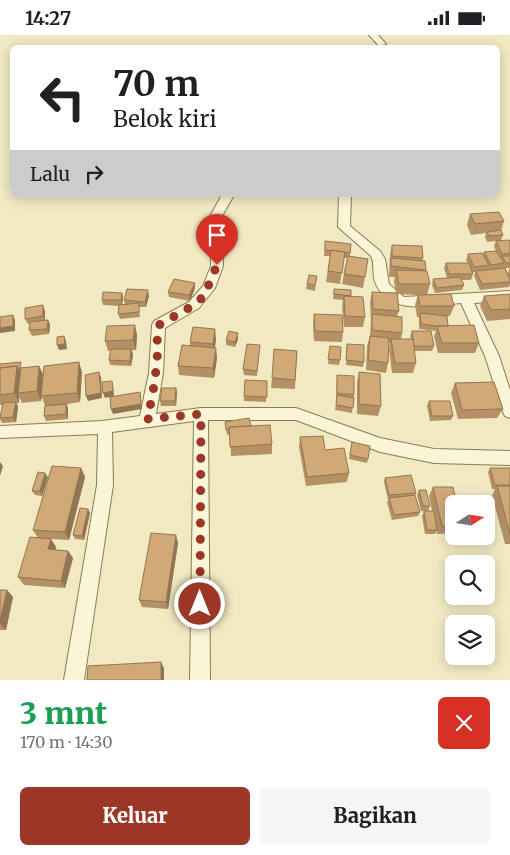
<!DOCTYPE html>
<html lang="id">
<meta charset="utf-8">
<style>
body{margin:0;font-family:Merriweather,serif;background:#f6f6f6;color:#202124;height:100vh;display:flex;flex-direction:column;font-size:19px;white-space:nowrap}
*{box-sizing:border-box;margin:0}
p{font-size:16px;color:#757577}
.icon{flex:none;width:28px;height:28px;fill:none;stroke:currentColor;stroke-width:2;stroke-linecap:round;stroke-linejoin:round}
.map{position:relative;height:645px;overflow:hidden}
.side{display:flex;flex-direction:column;background:#fff;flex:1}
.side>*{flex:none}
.top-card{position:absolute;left:10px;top:10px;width:490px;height:152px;border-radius:8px;box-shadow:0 2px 12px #0003;background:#fff;color:#202124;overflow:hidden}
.needle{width:32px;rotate:78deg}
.controls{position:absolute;left:445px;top:460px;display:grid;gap:10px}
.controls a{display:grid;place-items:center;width:50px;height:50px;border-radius:8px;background:#fff;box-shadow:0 2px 12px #0003;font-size:25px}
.pin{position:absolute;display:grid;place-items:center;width:42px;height:42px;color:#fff;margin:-51px -21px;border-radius:50% 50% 50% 0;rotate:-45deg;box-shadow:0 0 5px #0007}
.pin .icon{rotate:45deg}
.me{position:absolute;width:55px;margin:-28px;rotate:0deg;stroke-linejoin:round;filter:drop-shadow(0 0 4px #0008)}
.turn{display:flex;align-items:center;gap:18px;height:105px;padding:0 20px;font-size:22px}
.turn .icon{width:65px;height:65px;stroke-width:2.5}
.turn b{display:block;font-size:35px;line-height:42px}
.then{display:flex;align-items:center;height:48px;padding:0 20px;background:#0003;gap:10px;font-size:19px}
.round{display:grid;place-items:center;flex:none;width:52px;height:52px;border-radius:8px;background:#f6f6f6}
.headline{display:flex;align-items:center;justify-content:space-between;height:85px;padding:0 20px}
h1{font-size:30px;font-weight:800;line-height:38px;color:#1e9e55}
.primary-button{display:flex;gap:10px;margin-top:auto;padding:10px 20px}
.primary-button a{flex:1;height:58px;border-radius:8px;background:#9c3626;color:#fff;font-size:20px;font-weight:800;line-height:58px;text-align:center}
.primary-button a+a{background:#f6f6f6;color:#202124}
.status{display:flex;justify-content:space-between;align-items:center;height:35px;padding:0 25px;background:#fff;direction:ltr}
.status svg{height:14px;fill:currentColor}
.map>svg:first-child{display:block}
</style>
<div class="status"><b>14:27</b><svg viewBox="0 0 49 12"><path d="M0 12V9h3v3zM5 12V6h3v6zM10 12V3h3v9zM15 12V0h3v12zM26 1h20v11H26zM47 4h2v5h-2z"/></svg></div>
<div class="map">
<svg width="510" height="645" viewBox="0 0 510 645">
<rect width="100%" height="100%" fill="#f0e9c2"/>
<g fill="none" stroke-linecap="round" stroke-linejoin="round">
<g stroke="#8b7a58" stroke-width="2">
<path id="minor" d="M369,0H378L386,9L379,11Z
M222,160H234L222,181L223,231L215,253L199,273L165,293L163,338L156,379L201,373H296L380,403L434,414L510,416V430L434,428L380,417L296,385H208L210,645H190L194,386L112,397L113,450L84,645H64L97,450L98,399L0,403V391L102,386L140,381L149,338L152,290L154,286L189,267L203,251L211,231L210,181Z
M339,160H351L350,191L380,216L385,224L389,249L404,262L510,256V266L474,268L499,321L510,355V383L505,381L503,377L485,321L461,268C431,270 389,282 375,247C372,238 375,229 371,221L338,192Z"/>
</g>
<use href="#minor" fill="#faf5d6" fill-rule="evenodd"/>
</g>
<path fill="#b39165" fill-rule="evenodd" d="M470,179L504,186L501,196L503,200L501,205L510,206V249L509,252L480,255L474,241L475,237H472L473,239L471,245H462L464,250L462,255L435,258L432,250L433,244L447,243L444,233L446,228H468L466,225L468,219H483L484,217L496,216L494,211L496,206L487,207L485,202L486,198L471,200L467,190ZM505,233H510L507,239Z
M325,206L351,209L350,221L368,224L363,253L342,249L347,223H344L340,249L326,247L330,221H324Z
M392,210L423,223L422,226L430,249L427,260L454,271L450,281H447L448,291L479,308L475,318H438L434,301L436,296L419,294V282H417L415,270L418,260L398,259L399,276L397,281L402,298L401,304H411L410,301L412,296L434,311L432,316H414L416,328L413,338H392L389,314L390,308L389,307L388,328L386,338L366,335L367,311L370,301L371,285L370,267L372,257L396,258L394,246L395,242H389L390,220Z
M317,241L315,256L306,254L307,249Z
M195,253L190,266L169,262L168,257Z
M334,254L351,261L365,282L363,292H344L342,272L343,265L333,264Z
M122,258L123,263L122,270H125L124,265L149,261L146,272H139L140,282L120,284L118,279L119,271L103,270L102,265Z
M510,259V284L487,286L480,271L484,261Z
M45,276V285H48L50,290L49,299L32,301L29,295L30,289H28L25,284Z
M314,279L343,297L342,307L314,306L313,290Z
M238,298V304L235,312L226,310V305Z
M137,300L136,315H132L133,320L131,331L110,330L109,325L110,316H108L105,306Z
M216,304L215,312L217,323L214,343L179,340L178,331L190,311V307Z
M347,309L364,327L363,332L346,330Z
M260,310L257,341L244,340L243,334Z
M330,311L340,325L339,330L328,329Z
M297,316L295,354L271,353L272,343Z
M0,329L24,333L39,331L43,340L82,337L80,367L67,369L68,374V384L46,386L44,381L45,371L42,362L41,366L22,368L19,362V368H16L18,372L16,387L2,388L0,384L3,370H0Z
M359,337L381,371L378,381L357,379V347Z
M337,340L354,360L352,378L335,375L337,363H336Z
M267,346L266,367L244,366V361Z
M455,348L503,374L497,383L458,384L451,358Z
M176,353L177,358L176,371H161L160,366Z
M429,366L453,381L451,385L430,386L427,371Z
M225,387L251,391L272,409V419L231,421L230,399L227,400Z
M300,402L325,415L349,438L347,447L306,451L299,412Z
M352,407L368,424L367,428L349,424Z
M81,433L85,442L69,505L51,504L56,512L55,515L68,516L73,523L65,553L24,550L18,542L38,503L33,495Z
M490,433H510V509H505L492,460L495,454H492L488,437Z
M48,442L42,461L35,460L32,456Z
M385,443L416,458L415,460L420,477L418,481L392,485L387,467L389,464H388L384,447Z
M433,452L454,469V498L437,499V496L435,499H425L422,481L424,476H432L429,461Z
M419,455L430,471L428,476H421L417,460Z
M88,474L90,478L84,505L75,504L73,500Z
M178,508L168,574L142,572L139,565Z
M0,555H7L13,562L6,595H0Z"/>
<path fill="#927653" d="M195,248V253L190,266L189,260Z
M148,255L149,261L146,272L145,267Z
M122,258L123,263L122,271L121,265Z
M43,270L45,276V287L43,281Z
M13,280L15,285V296L0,298V293Z
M48,285L50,290L49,299L47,294Z
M135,290L137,300L136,315L133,305Z
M215,294L216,304L214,319L213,309Z
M238,298V304L235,312V307Z
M64,301L66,306L67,314L59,315L57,310Z
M216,313L217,323L214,343L213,333Z
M131,314L133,320L131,331L130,326Z
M79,327L82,337L80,367L77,358Z
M17,331L22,341L18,358L19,362V368L14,358Z
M39,331L44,341L41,366L37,356Z
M99,337L101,342L102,363L88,366L86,361Z
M112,346L113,351L114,361L105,363L103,358Z
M176,353L177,358L176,371L175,366Z
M140,357L142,374L113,379L111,374Z
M16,367L18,372L16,387L13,382Z
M66,369L68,374V384L66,379Z
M0,427L3,431L0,441Z
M81,433L85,442L69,505L65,497Z
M45,438L48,442L42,461L40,456Z
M88,474L90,478L84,505L82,501Z
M176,500L178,508L168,574L166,567Z
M51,504L56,512L53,522L48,514Z
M68,516L73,523L65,553L61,546Z
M7,555L13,562L6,595L0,589V586Z
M161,627L164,633V645H161Z"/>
<path fill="#d0a976" stroke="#927653" d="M499,177L504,186L475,189L470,179Z
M501,195L503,200L489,201L487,197Z
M509,205L510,206V218L502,219L496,206Z
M325,206L351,209L350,218L331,215V216L325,215Z
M392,210L422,211L423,223L392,221Z
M331,215L345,217L342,238L328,236Z
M496,216L504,228L491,230L484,217Z
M482,218L489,230L474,232L468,219Z
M348,221L368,224L365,242L344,239Z
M502,221H510V228H506Z
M391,223L425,226L426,235L391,231Z
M446,228H469L473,239H449Z
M505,233L510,245V247L482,249L476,236Z
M396,235L427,236L430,249H399Z
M309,240L317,241L315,250L307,249Z
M460,242L464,250L437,253L433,244Z
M174,244L195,248L189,260L168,257Z
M127,254L148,255L145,267L124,265Z
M334,254L351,255V261L334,259Z
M103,257L122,258L121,265H102Z
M372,257L397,258L399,276L373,274Z
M451,259L454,271H420L418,260Z
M510,259V274L491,275L484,261Z
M344,261L363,262L365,282L345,281Z
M139,268V277L118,279L119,270Z
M43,270V281L25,284V273Z
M420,278L447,281L448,291H437L421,289Z
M314,279L342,280L343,297L315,296Z
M372,279L402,282V298L372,295Z
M13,280V291L0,293V282Z
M48,285L47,294L29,295L30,287Z
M135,290L133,305L105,306L107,291Z
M474,290L479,308H442L437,291Z
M193,292L215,294L213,309L190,307Z
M229,296L238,298L235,307L226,305Z
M412,296H431L434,311H414Z
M64,301L65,309L57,310V302Z
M370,301L389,303L388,328L368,325Z
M391,304H413L416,328H395Z
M247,309L260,310L257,336L243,334Z
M347,309L364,310V327L346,325Z
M182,310L216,313L213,333L178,331Z
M330,311L341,312L340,325L328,324Z
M111,314H131L130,326L109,325Z
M274,314L297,316L295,345L272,343Z
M21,327L20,334H19L17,331L0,333V329Z
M79,327L77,358L41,361L44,331Z
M17,331L14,358L0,360V333Z
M39,331L37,356L18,358L21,333Z
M99,337L101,358L86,361L85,340Z
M359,337L380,339L381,371L359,369Z
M337,340L354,341V360L337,358Z
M245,345L267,346V362L244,361Z
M112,346L113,356L103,358L102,347Z
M494,347L503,374L462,375L455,348Z
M162,353H176L175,366H160Z
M140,357L141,369L111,374L110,362Z
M337,360L354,363L353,373L336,370Z
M429,366H450L453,381H432Z
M16,367L13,382L0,383L3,368Z
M66,369V379L44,381L45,371Z
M249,383L251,391L229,392V394L226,395L225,387Z
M270,390L272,409L230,412L229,392Z
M323,401L325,415L344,413L349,438L307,442L300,402Z
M352,407L370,411L368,424L350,420Z
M52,431L81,433L65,497L33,495Z
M490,433H510V450H495Z
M38,437L45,438L40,456H32Z
M411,440L416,458L389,460L385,443Z
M497,451H510V499Z
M433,452H453L457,469H454V491H442Z
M419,455H426L430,471H423Z
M415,460L420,477L394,480L389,463Z
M80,473L88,474L82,501L73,500Z
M424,476H434L437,495H427Z
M151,498L176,500L166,567L139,565Z
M30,502L51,504L48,514L68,516L61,546L18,542Z
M0,555H7L0,586Z
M161,627V645H87L88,631Z"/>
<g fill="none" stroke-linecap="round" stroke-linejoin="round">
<path stroke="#9c3626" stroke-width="9" stroke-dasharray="0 16.2" d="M200,569L201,379L147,384C152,365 155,346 157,326C158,313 156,302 159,290L194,270L204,261L217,230"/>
</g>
</svg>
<div class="controls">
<a><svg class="needle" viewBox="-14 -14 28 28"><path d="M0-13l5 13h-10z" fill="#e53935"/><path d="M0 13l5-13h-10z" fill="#757577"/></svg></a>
<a><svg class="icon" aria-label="search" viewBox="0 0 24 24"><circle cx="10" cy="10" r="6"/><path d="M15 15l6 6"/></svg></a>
<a><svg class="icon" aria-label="layers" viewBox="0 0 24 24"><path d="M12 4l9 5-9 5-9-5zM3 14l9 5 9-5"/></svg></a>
</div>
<div class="pin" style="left:217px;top:230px;background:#d93025"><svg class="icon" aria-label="arrive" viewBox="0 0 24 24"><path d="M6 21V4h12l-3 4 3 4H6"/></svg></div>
<svg class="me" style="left:200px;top:569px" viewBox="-20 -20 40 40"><circle r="17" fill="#9c3626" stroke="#fff" stroke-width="3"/><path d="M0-11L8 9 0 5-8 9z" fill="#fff"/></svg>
<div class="top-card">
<div class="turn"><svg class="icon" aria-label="left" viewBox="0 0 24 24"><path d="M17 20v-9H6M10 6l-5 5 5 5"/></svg><div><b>70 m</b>Belok kiri</div></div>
<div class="then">Lalu<svg class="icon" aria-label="right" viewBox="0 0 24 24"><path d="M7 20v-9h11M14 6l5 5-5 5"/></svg></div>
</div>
</div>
<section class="side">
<div class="headline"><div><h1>3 mnt</h1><p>170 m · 14:30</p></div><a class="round" style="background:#d93025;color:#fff"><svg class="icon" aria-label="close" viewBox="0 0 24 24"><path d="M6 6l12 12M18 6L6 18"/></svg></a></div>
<div class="primary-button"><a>Keluar</a><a>Bagikan</a></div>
</section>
